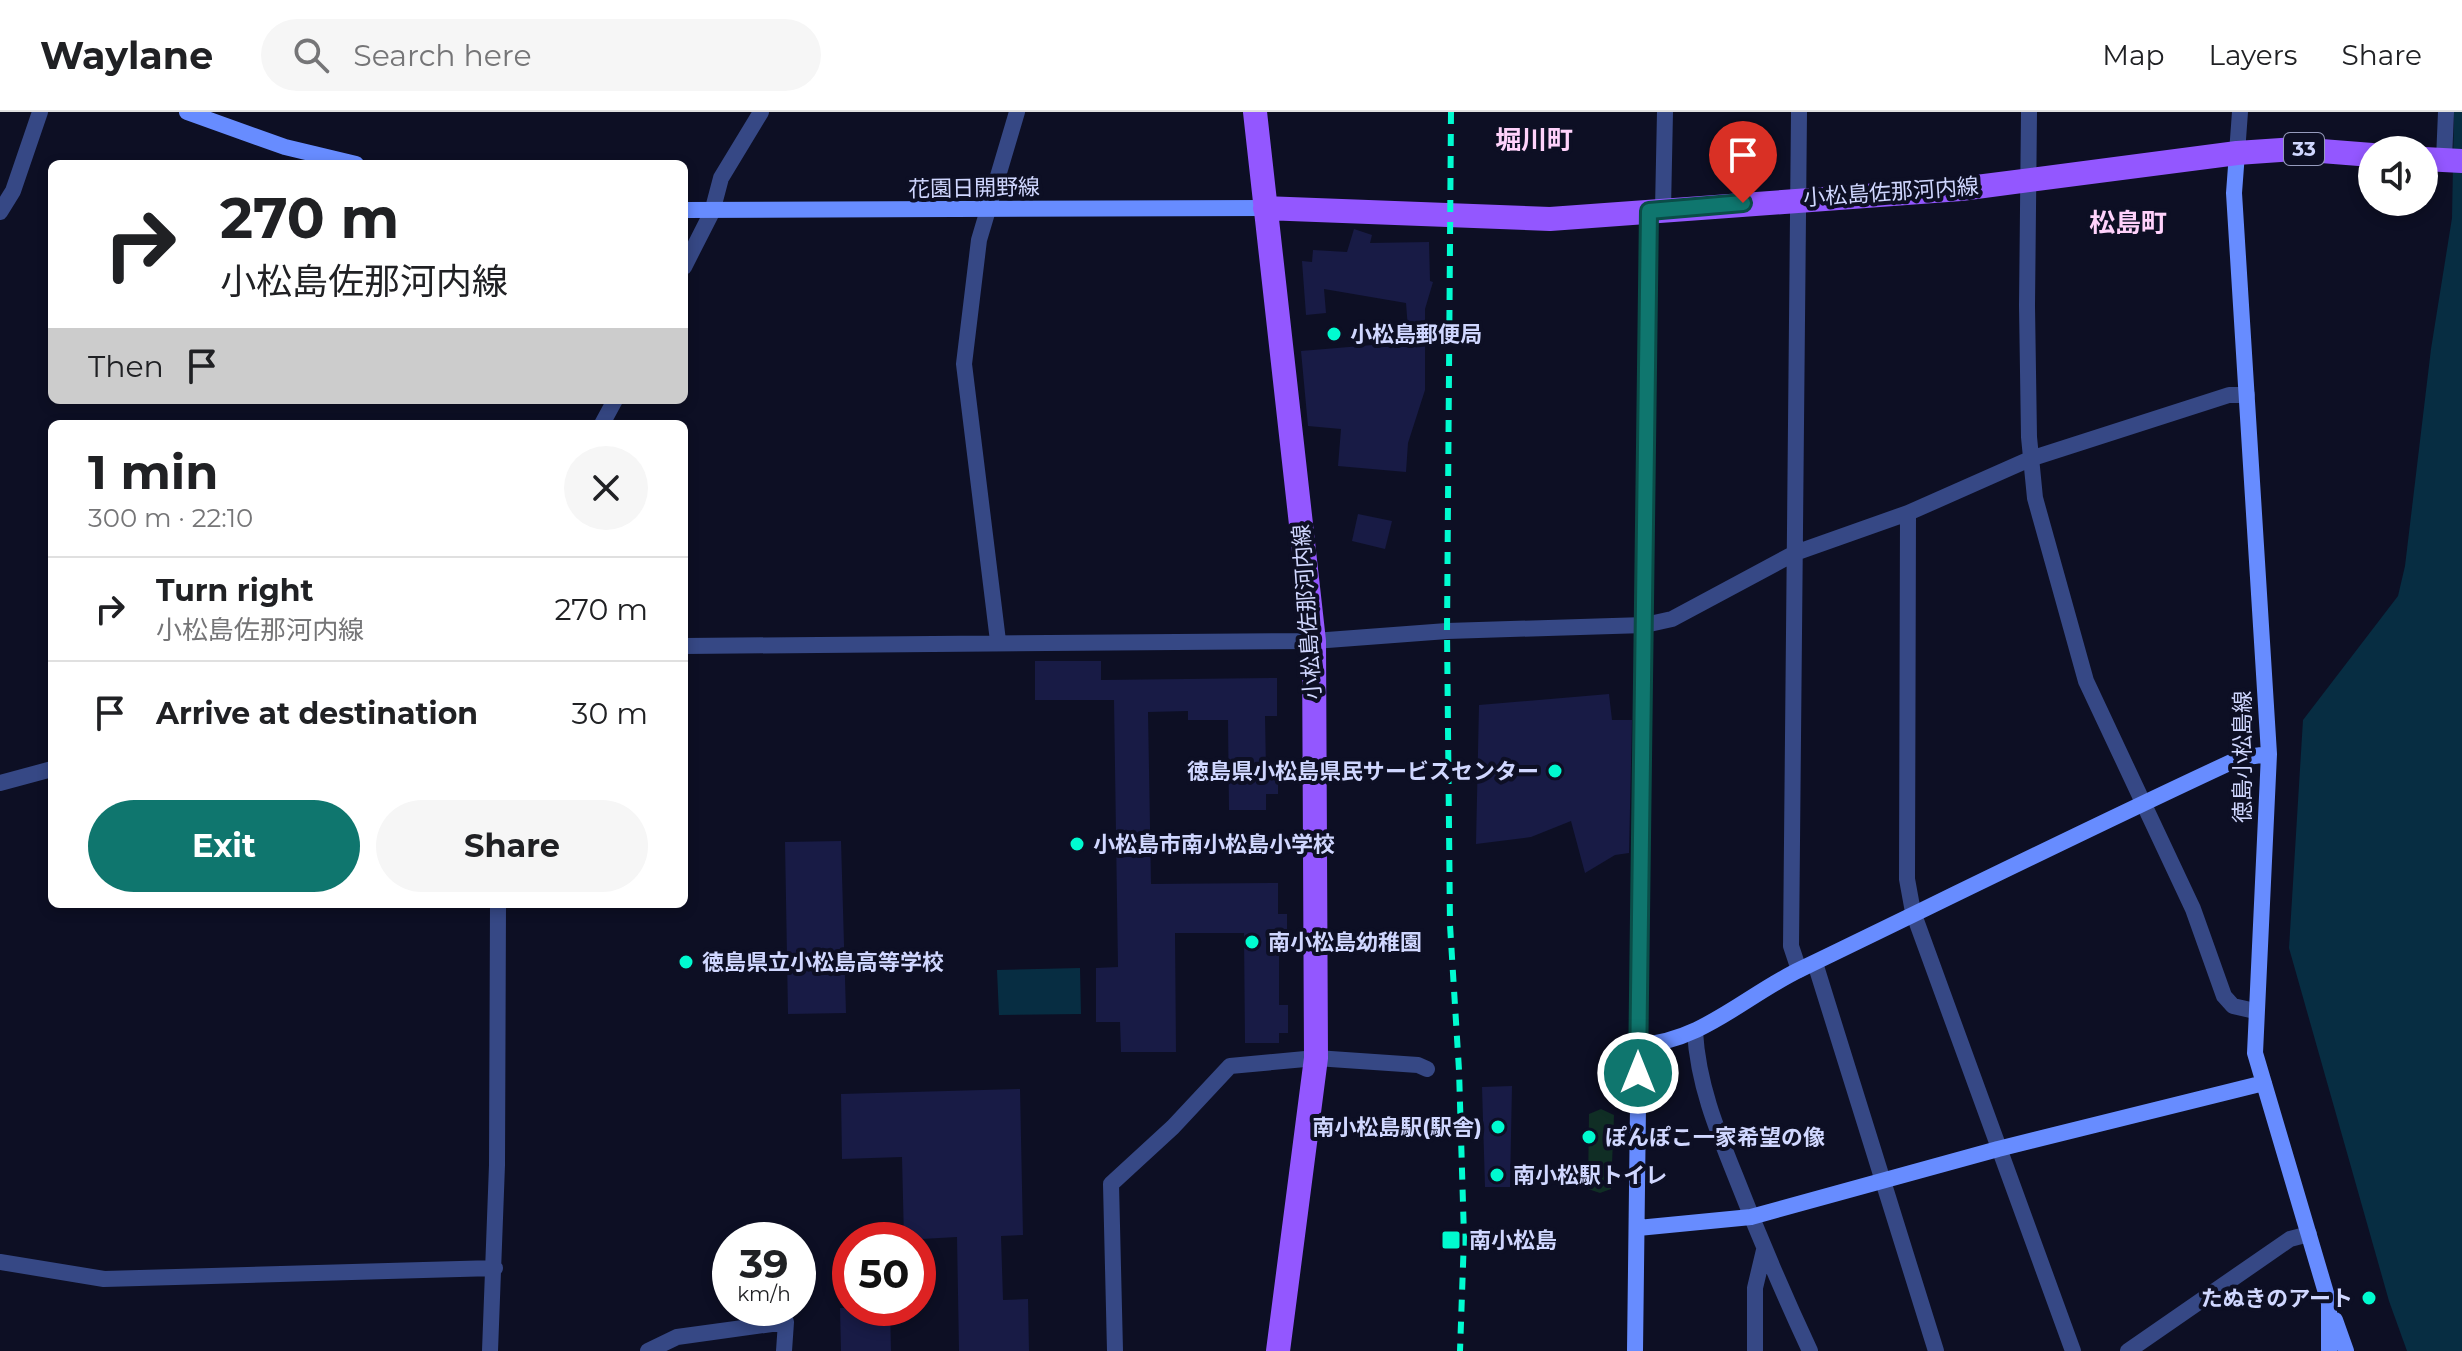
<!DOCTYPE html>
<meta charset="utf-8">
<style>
body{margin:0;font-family:Montserrat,"Noto Sans JP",sans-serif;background:#f6f6f6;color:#202124;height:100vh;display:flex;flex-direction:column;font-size:30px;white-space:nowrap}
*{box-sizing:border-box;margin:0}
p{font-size:26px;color:#757577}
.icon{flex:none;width:44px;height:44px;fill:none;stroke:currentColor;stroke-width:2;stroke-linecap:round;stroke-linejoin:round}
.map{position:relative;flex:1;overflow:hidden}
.details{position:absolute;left:48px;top:308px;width:640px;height:488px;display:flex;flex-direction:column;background:#fff;border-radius:12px;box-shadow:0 4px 12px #0003}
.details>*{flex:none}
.banner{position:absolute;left:48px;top:48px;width:640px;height:244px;border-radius:12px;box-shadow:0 4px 12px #0003;background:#fff;color:#202124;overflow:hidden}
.fabs{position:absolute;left:2358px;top:24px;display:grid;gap:16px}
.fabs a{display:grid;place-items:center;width:80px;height:80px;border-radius:50%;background:#fff;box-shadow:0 4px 12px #0003;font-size:40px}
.speed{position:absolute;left:712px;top:1110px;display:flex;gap:16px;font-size:40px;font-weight:700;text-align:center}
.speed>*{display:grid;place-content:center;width:104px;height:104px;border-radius:50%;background:#fff;box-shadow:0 4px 12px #0003;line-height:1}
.speed small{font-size:20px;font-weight:400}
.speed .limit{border:12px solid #d22;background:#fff;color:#111}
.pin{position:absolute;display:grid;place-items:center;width:68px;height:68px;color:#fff;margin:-82px -34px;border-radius:50% 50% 50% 0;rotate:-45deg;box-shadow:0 0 8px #0007}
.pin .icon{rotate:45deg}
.me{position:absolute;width:88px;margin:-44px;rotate:0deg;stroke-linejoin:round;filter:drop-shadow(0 0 6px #0008)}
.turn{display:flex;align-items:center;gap:28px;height:168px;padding:0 40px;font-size:36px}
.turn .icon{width:104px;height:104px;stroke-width:2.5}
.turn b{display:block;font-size:56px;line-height:68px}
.then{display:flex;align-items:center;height:76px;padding:0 40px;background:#0003;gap:16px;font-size:30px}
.round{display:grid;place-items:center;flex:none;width:84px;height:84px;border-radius:42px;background:#f6f6f6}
.headline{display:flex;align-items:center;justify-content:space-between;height:136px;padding:0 40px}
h1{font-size:48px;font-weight:700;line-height:60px}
.primary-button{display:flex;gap:16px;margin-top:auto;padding:16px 40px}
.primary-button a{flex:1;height:92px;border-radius:48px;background:#0f766e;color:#fff;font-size:32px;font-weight:700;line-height:92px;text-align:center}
.primary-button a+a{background:#f6f6f6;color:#202124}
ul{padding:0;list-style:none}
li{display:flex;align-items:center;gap:24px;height:104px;padding:0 40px;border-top:2px solid #e0e0e0}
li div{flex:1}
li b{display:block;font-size:30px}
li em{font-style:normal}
header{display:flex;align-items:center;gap:48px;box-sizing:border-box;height:112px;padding:0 40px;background:#fff;border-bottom:2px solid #e0e0e0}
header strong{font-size:38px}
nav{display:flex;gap:44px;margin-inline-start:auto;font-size:28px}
.search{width:560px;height:72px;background:#f6f6f6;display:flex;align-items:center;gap:20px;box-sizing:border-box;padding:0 28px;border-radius:44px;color:#757577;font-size:30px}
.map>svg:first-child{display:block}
</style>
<header>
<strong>Waylane</strong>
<div class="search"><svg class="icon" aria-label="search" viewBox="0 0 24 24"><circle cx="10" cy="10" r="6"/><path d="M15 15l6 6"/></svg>Search here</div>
<nav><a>Map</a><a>Layers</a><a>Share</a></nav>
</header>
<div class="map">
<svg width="2462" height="1239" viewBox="0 0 2462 1239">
<rect width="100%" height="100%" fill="#0d0f24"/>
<path fill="#102e25" d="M1601,997L1614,1003L1611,1077L1600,1081L1588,1077L1589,1002Z"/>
<path fill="#072d42" d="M2454,0H2462V1239H2407L2389,1189L2289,836L2303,608L2398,484L2405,454L2431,237L2452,106Z
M1080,856L1081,902L999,903L997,858Z"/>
<path fill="#181b45" d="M1354,117L1372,123L1370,131L1429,130L1430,169L1433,170L1425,197V278L1408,331L1406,360L1338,354L1341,317L1308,314L1301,239L1409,230L1406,191L1324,177L1326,201L1306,203L1302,149L1312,150L1313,138L1347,140Z
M1358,402L1392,409L1385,437L1352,429Z
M1035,549H1101V568L1277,566V604H1265L1266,657H1278V682H1266V698H1229L1228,608H1188V599L1148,600L1151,772L1278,771V802H1287V820H1279V893H1288V921H1279V931H1245L1244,821H1175L1176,940H1121L1120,910H1096V856L1118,855L1114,588H1035Z
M1609,582L1612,608H1632L1629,741L1615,743L1585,761L1571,709L1531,725L1476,732L1479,593Z
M841,729L846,901L788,902L785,730Z
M1512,974L1510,1075H1485L1482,975Z
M1020,977L1023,1123L1001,1124L1003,1188L1028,1187L1029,1239H959L957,1125L904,1128L902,1045L842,1047L841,982Z
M840,1196H890L891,1239H841Z"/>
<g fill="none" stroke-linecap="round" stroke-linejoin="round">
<path stroke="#364885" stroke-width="16" d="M1799,0L1791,834L1799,858
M2029,0L2027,194L2029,325L2035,386L2086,569L2193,797L2224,884L2233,894L2255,899
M2237,41L2240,0
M2444,48L2446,0
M1663,97L1665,0
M0,100L13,79L40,0
M684,155L712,100L721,66L761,0
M602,312L615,288
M1908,401L1907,767L1913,800L2073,1239
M998,529L964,252L979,128L1017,0
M684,534L1314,529L1447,519L1645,513L1672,507L1795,441L1908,401L2030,347L2229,283H2247
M0,671L52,657
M1815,851L1936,1239
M1695,920C1698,971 1716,1016 1735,1063C1758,1122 1783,1181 1810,1239
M0,1150L104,1167L495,1156
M490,1239L497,1053L498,792
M648,1239L677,1225L786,1210L784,1239
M1115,1239L1111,1072L1173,1015L1230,954L1316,946L1418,953L1427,957
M1755,1239V1176L1764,1138
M2128,1239L2290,1127L2309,1122"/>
<path stroke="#678cff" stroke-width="16" d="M187,0L285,35L356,52
M2237,41L2234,81L2269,642L2255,941L2329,1191V1239
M684,98L1265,96
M1638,933C1702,930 1746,883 1801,857C1948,786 2093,714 2240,646L2269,642
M1638,1116L1751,1105L1998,1037L2264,971
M2335,1208L2346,1239
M1635,1239L1649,99"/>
<path stroke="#9357ff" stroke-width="24" d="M1255,0L1314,529L1316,946L1278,1239
M2424,47L2462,49
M1265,96L1550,107L1961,77L2237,41L2296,37L2372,43"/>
<path stroke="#00fbd0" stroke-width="6" stroke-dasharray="12 10" stroke-linecap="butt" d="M1451,0L1447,519L1450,813L1459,958L1464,1125L1460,1239"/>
</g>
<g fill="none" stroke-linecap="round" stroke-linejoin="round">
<g stroke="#0a4d48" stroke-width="20">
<path id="route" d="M1638,961L1649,99L1743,91"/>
</g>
<use href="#route" stroke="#0f766e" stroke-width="14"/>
</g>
<g fill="#00fbd0" stroke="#0d0f24" stroke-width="3">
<circle cx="1334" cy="222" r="8"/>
<circle cx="1555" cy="659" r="8"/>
<circle cx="1077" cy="732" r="8"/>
<circle cx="1252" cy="830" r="8"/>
<circle cx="686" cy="850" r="8"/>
<circle cx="1498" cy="1015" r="8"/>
<circle cx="1589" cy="1025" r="8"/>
<circle cx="1497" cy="1063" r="8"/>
<rect x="1441" y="1118" width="20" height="20" rx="4"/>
<circle cx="2369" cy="1186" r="8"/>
</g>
<g text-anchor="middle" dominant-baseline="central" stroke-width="8" stroke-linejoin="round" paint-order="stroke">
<rect fill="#0d0f24" stroke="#969bbd" stroke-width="2" x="2284" y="21" width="40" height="32" rx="6"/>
<g font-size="20" font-weight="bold" fill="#d0d7ff">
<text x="2304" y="37">33</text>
</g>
<g font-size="22" fill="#d0d7ff" stroke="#0d0f24">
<text transform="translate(974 76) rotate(-1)">花園日開野線</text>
<text transform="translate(1891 80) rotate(-4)">小松島佐那河内線</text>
<text transform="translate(1307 500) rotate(-94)">小松島佐那河内線</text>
<text transform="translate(2242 645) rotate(-90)">徳島小松島線</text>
</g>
<g font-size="22" font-weight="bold" fill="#d0d7ff" stroke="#0d0f24" text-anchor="start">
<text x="1350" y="222">小松島郵便局</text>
<text x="1539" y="659" text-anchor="end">徳島県小松島県民サービスセンター</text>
<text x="1093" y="732">小松島市南小松島小学校</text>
<text x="1268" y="830">南小松島幼稚園</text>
<text x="702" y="850">徳島県立小松島高等学校</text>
<text x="1482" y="1015" text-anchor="end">南小松島駅(駅舎)</text>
<text x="1605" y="1025">ぽんぽこ一家希望の像</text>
<text x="1513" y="1063">南小松駅トイレ</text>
<text x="1469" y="1128">南小松島</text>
<text x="2353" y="1186" text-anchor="end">たぬきのアート</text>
</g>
<g font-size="26" font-weight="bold" fill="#ffd2fb" stroke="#0d0f24">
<text x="1534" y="28">堀川町</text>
<text x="2128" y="111">松島町</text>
</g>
</g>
</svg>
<div class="fabs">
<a><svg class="icon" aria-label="sound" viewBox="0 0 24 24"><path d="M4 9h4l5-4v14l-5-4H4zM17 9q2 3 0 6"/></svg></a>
</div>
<div class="speed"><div>39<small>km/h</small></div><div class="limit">50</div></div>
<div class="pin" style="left:1743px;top:91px;background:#d93025"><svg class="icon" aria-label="arrive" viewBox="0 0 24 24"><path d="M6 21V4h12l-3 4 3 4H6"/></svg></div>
<svg class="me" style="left:1638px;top:961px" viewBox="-20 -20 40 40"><circle r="17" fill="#0f766e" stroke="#fff" stroke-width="3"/><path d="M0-11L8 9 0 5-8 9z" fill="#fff"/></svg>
<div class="banner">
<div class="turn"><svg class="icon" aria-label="right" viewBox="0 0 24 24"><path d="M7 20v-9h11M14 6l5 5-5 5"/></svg><div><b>270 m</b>小松島佐那河内線</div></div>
<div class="then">Then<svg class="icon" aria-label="arrive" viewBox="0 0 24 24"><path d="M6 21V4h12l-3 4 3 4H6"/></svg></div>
</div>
<section class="details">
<div class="headline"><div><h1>1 min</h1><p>300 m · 22:10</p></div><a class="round"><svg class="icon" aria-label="close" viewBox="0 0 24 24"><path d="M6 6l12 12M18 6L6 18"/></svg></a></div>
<ul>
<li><svg class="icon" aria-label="right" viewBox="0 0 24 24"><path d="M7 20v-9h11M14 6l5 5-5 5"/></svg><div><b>Turn right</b><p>小松島佐那河内線</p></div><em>270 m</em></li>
<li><svg class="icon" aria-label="arrive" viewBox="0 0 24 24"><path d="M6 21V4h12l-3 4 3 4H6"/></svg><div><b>Arrive at destination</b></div><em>30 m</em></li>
</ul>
<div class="primary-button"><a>Exit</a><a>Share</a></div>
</section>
</div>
